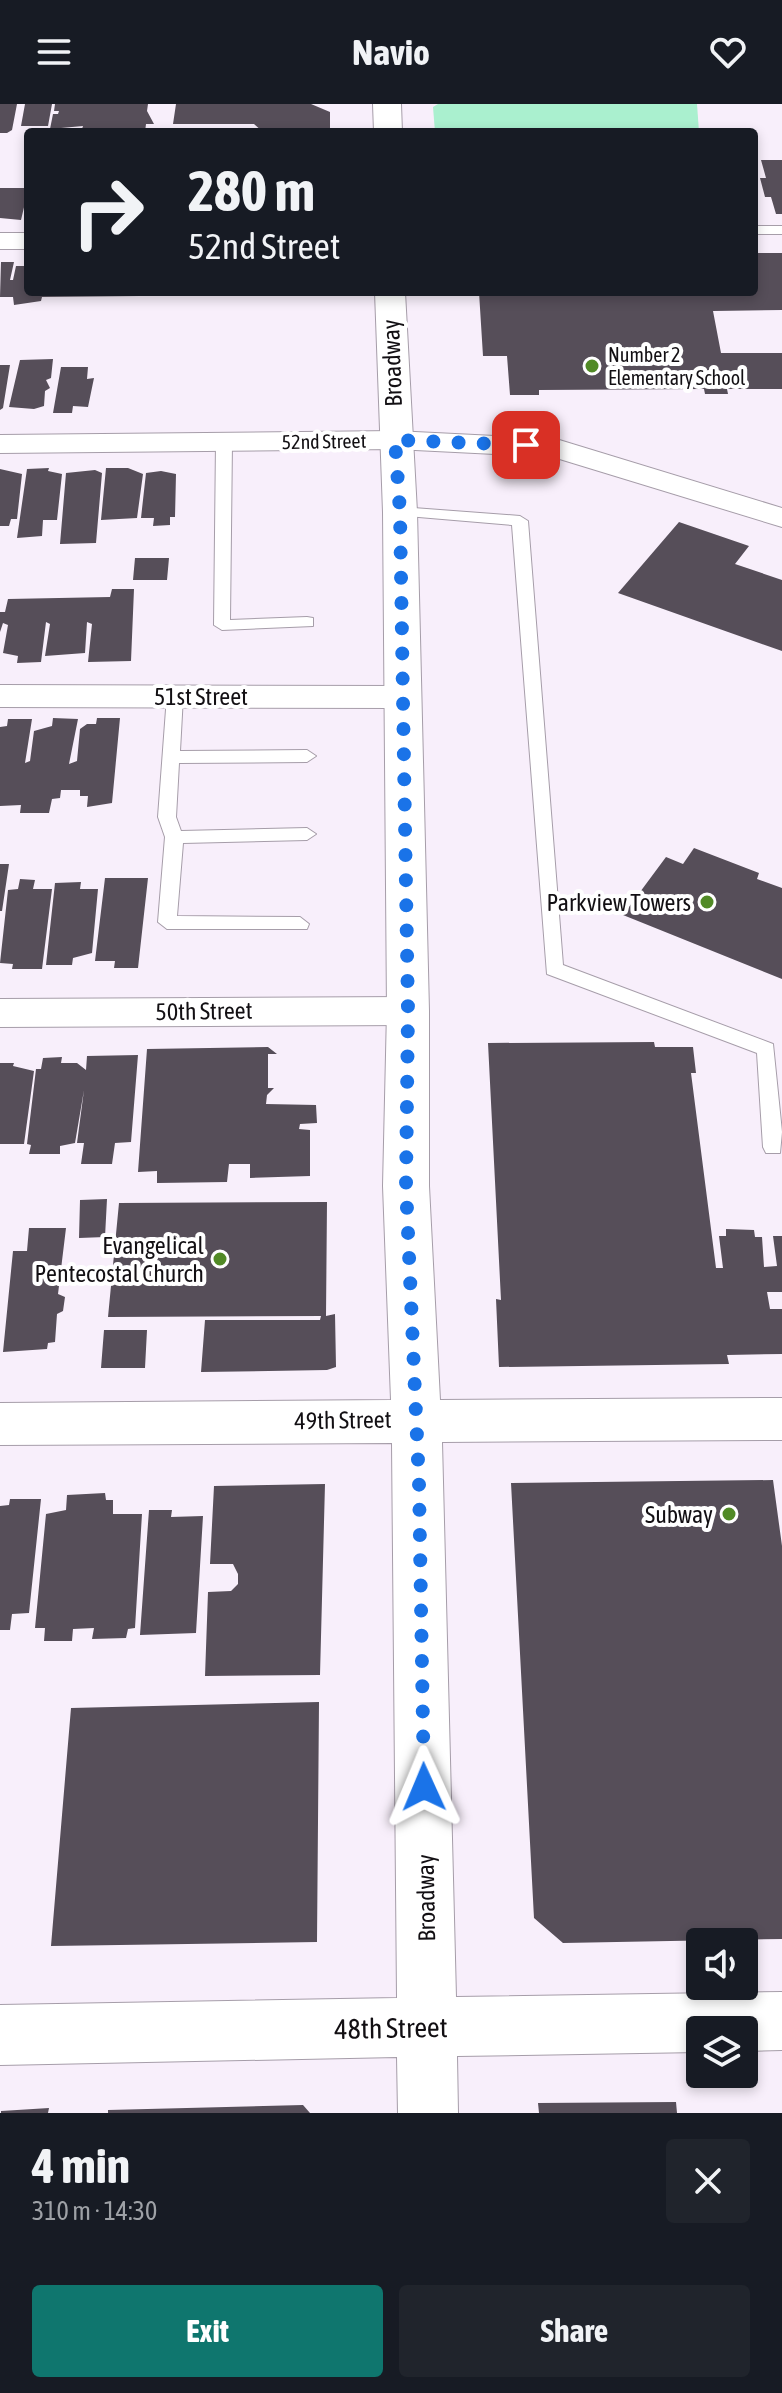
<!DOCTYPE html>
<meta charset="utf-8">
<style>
body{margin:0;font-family:"Asap Condensed",sans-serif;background:#20242c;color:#f1f3f6;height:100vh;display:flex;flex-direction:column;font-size:30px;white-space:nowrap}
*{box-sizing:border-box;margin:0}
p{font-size:26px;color:#9ea1a6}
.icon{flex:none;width:44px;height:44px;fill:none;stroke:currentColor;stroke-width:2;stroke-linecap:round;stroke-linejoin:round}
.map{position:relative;height:2009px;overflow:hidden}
.details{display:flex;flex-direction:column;background:#171b24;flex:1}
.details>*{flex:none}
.banner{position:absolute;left:24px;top:24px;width:734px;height:168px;border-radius:8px;box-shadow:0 4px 12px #0003;background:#171b24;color:#f1f3f6;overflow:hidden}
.tools{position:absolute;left:686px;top:1824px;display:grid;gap:16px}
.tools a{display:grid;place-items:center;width:72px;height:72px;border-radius:8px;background:#171b24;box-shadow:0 4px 12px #0003;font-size:40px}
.pin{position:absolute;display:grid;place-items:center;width:68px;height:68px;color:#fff;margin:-34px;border-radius:16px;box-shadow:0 4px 12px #0006}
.me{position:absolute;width:88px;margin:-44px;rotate:359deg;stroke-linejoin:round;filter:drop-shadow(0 0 6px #0008)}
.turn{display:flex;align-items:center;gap:28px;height:168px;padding:0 32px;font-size:36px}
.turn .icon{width:104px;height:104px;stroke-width:2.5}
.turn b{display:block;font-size:56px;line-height:68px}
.round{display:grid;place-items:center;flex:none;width:84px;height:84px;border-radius:8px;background:#20242c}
.summary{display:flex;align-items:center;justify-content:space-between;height:136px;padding:0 32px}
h1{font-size:48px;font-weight:700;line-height:60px}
.button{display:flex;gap:16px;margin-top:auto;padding:16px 32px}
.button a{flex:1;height:92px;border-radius:8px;background:#0f766e;color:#fff;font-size:32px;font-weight:700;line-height:92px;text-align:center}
.button a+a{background:#20242c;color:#f1f3f6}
header{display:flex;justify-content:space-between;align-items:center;height:104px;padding:0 32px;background:#171b24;font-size:36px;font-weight:700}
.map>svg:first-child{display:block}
</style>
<header><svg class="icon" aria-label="menu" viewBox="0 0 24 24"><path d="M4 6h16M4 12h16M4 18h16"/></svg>Navio<svg class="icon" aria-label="heart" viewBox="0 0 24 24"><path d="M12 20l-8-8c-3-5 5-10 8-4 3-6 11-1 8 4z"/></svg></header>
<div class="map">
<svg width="782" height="2009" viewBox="0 0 782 2009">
<rect width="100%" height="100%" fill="#f8effb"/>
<path fill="#aaf0cf" d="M438,0H697L699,28H435L433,3Z"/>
<path fill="#564e59" d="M0,0H17L12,26L7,29H0Z
M25,0H52L48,22H21Z
M55,0H148L147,7L154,20H146L145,28H96L97,25H82L83,22L50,25L53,10H58L59,7H54Z
M176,0H311L330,8V28H263L254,20H173Z
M761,56H782V110H776L771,93H765L760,74H766Z
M0,84H28V99H25L21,116L0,114Z
M754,149H782V206L713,207L721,249H782V285H727L728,290H705L704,285L539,286V291H510L507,252H483L479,188H754Z
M1,158H14L10,176H13L16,162H28V188H140L139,192L42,193L41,197L14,201L13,193H0Z
M53,255L51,274L46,276L50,284L45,287L44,302L34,305L9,303L20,256Z
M0,261H10L3,304L0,306Z
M61,263H88L87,275L94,274L88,303L73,302L72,309H53Z
M49,364L48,367L62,370L57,416H43L42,432L17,434L27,365Z
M106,364H128L143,370L137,414L101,416Z
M0,365L22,370L17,415H11L9,422H0Z
M95,366L102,369L96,439L60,440L66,369Z
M161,367L176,370L175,413H170V421L153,422L154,414H141L146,369Z
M679,418L749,442L735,460L782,476V547L618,489Z
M135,454H169L167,476H133Z
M112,485H134L131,557L88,558L92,520L87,518L85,549L45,552L50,520L46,518L41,558L17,559L18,552L3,549L8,521L3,519L0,528V508H5L8,495L110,493Z
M53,614L78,615L69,660L77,657L80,625L87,620H96L97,614H120L112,699L87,703L88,692H80V686H61L60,694L52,695L49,709H20L21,701L0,702V623L7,622L8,615H32L25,659L30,657L34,627L52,622Z
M694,744L759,769L757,775L782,784V875L623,811L666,753L683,760Z
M0,760H9L2,807H0Z
M105,774H148L138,864H114L115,857H95Z
M20,775L35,776L33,785H52L42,865H12L13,860L0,859L8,786L18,785Z
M81,778L80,785H98L92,849L73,854L72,861H46L55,779Z
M654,938L655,943H693L696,969H691L716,1164H723L719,1132H726V1125L754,1126L755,1133H762L764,1163L777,1162L773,1132H782V1188H767L770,1205H782V1250L727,1251L729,1260L499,1263L496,1195L501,1196L488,939Z
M268,943L277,950H268V984H274L267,991L266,1000L316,1001L317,1019L300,1020L299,1025L310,1026V1072L250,1074V1060H229L227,1078L157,1079V1067L138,1068L147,945Z
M138,951L131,1038L115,1039L112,1060H81L84,1039H77L84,986L75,1039L60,1042V1050H29L31,1041L27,1040L36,965H41L43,954L62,953L61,959H77L86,966L87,952Z
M0,959H14L13,962L34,967L24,1040H0Z
M107,1095L105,1133L79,1134L80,1096Z
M327,1098L326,1212L335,1210L336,1263L327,1266L201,1268L205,1216H320L321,1212L108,1213L119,1099Z
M29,1124H66L58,1190L65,1193L63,1207L57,1210L55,1238L48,1239L47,1245L3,1248L13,1147H27Z
M104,1226H147L145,1264H101Z
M773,1376L782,1442V1835L563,1839L534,1814L511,1379Z
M325,1380L320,1571L205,1572L208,1488L231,1487L238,1480V1470L233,1460H210L214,1382Z
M105,1389L106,1396H113V1410H142L135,1524L128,1525L126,1534L92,1535L94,1524L73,1525L72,1537H44L45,1524H35L46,1410L66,1406L67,1391Z
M10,1395H41L29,1509L12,1510L10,1526H0V1402L9,1401Z
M149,1406H172L171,1413L203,1412L196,1529L140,1531Z
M319,1598L317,1838L51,1842L71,1604Z
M676,1998L677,2009H539L538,1999Z
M303,2001L310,2009H108V2006Z
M49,2004L48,2009H1V2007Z"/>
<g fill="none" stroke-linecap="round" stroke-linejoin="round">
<g stroke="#a69da9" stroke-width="2">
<path id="service" d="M754,122H782V130H754Z
M224,333L232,338L230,516L307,513L313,514V522L222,526L214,521L216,338Z
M400,403L520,412L528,417L563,861L773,940L782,1028L780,1049H766L763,1043L757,949L547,870L512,421L395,411L392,408Z
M175,587L183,592L180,647L307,646L316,652L307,658L179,659L176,713L181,727L307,724L316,730L307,736L183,739L177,812L300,813L309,820L307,825H167L158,818L165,733L158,713L167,592Z"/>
</g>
<g stroke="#a69da9" stroke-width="2">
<path id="minor" d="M0,129H28V145H0Z
M395,327L556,335L782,404V423L553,353L395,345L0,349V331Z
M0,581L402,582L414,585L419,593L414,601L402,604L0,603Z
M408,893L422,897L427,907L422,917L408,921L0,923V895Z"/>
</g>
<g stroke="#a69da9" stroke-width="2">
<path id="tertiary" d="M373,0H401L402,28H374Z
M375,188H405L417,408L429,907V1082L440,1296L782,1294V1336L442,1338L456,1893L782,1888V1946L744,1947V1926H700V1948L457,1952L458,2009H398L397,1953L0,1961V1901L397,1894L392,1339L0,1341V1299L391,1296L383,1082L387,907L383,408Z"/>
</g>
<use href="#service" fill="#fff" fill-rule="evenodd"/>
<use href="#minor" fill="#fff" fill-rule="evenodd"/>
<use href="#tertiary" fill="#fff" fill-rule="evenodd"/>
</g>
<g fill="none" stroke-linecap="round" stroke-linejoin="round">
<path stroke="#1a73e8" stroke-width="14" stroke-dasharray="0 25.2" d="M424,1683L419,1379L406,1082L408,907L400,408L395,336L526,341"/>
</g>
<g fill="#518a26" stroke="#fff" stroke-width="3">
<circle cx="592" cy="262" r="8"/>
<circle cx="707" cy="798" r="8"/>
<circle cx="220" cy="1155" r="8"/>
<circle cx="729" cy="1410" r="8"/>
</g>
<g text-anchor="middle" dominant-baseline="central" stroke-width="8" stroke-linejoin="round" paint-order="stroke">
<g font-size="20" fill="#120f13" stroke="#fff" text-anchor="start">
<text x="608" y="250">Number 2<tspan x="608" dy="23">Elementary School</tspan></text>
</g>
<g font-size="20" fill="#120f13" stroke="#fff">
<text transform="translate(324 337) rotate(-1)">52nd Street</text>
</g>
<g font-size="24" fill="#120f13" stroke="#fff">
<text transform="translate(392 259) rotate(-92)">Broadway</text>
<text x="201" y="592">51st Street</text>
<text transform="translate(204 907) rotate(-1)">50th Street</text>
<text transform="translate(343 1316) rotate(-1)">49th Street</text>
<text transform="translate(426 1794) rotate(-91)">Broadway</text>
</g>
<g font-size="24" fill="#120f13" stroke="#fff" text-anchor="end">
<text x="691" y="798">Parkview Towers</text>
<text x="204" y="1141">Evangelical<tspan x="204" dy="28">Pentecostal Church</tspan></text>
<text x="713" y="1410">Subway</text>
</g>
<g font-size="28" fill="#120f13" stroke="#fff">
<text transform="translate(391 1924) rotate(-1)">48th Street</text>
</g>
</g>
</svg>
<div class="tools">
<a><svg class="icon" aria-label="sound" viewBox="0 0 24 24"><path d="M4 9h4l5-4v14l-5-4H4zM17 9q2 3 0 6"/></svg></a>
<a><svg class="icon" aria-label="layers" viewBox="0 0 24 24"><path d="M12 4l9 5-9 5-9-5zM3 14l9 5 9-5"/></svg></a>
</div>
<div class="pin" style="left:526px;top:341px;background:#d93025"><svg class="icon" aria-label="arrive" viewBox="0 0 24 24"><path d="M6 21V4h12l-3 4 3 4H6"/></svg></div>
<svg class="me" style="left:424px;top:1683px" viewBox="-20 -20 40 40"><path d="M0-17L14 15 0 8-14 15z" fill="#1a73e8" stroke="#fff" stroke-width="4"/></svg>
<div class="banner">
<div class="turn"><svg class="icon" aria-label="right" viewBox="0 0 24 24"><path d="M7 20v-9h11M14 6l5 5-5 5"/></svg><div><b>280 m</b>52nd Street</div></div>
</div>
</div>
<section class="details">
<div class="summary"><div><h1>4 min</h1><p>310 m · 14:30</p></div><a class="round"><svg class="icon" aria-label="close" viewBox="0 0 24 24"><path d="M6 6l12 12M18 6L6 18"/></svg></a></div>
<div class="button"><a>Exit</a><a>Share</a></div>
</section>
